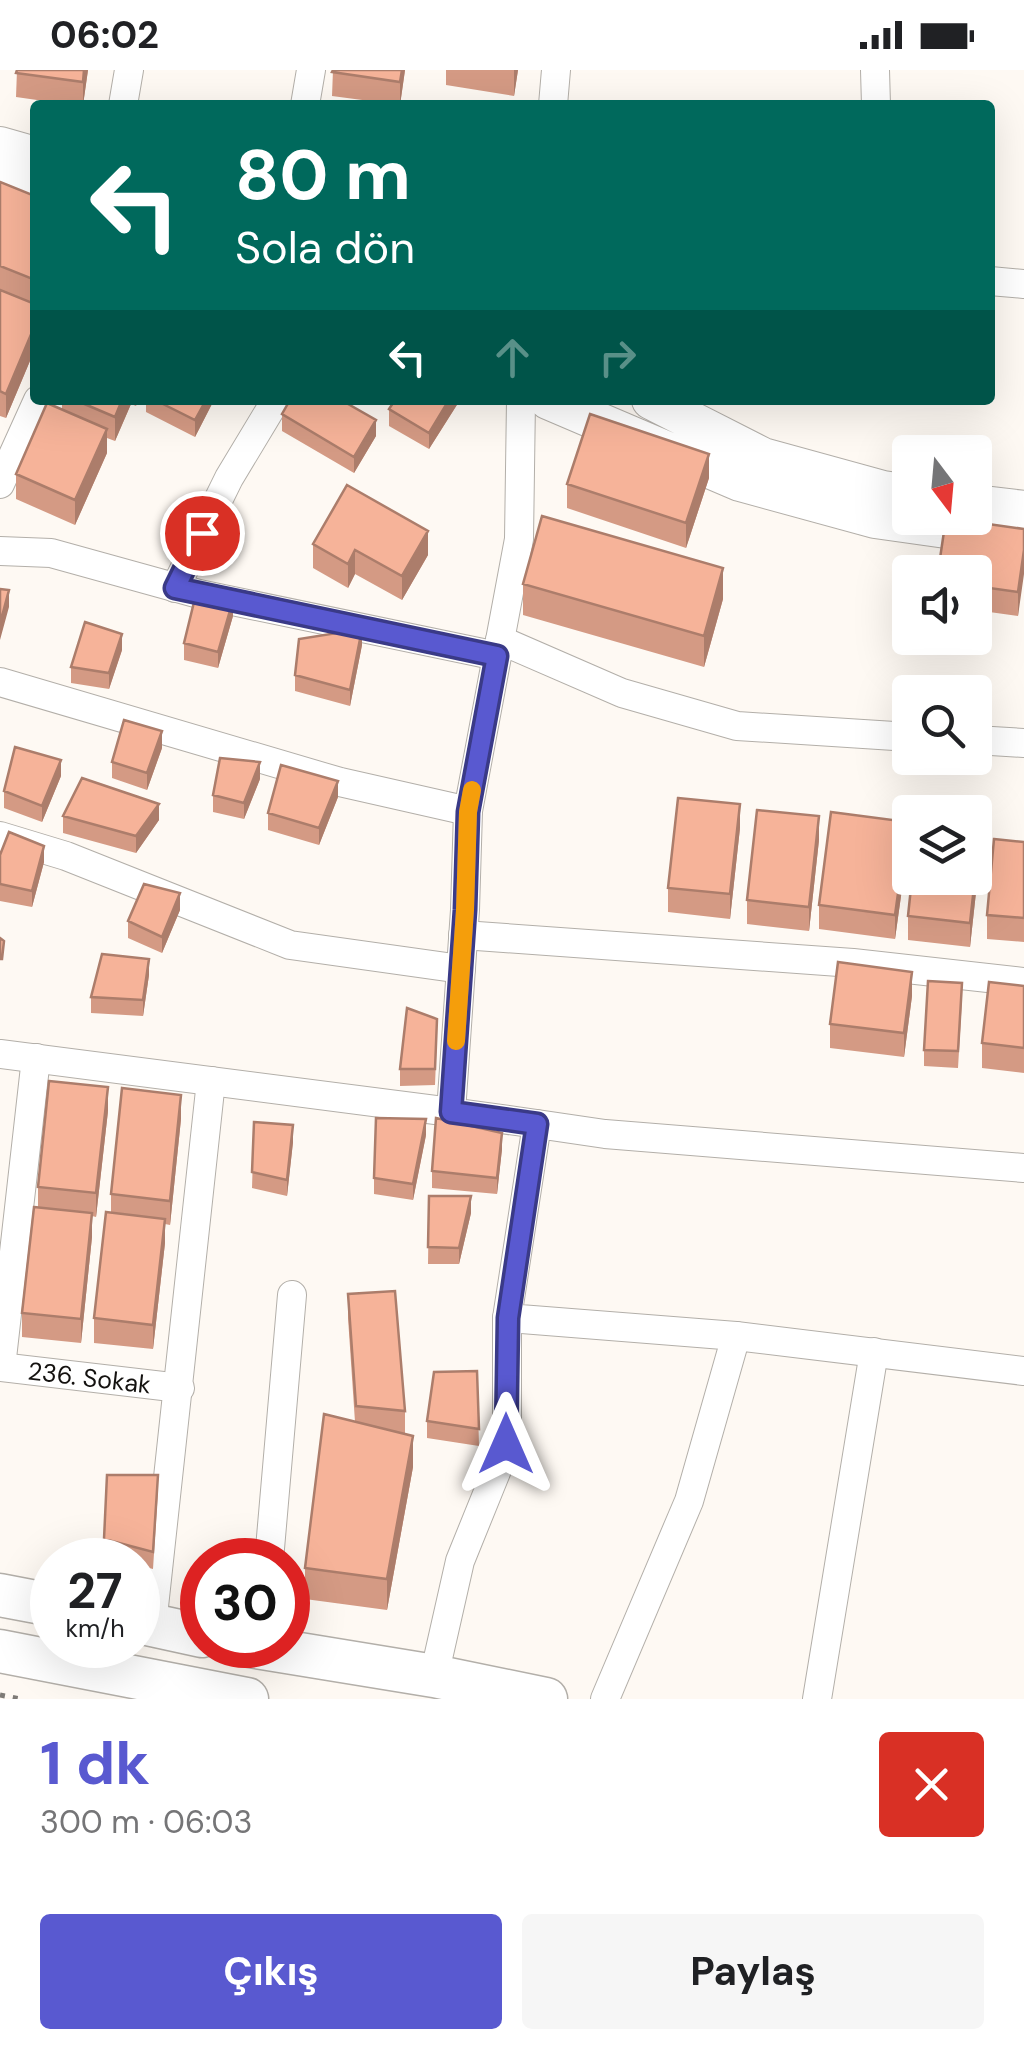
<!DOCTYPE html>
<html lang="tr">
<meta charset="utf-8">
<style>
body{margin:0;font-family:"DM Sans",sans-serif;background:#f6f6f6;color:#202124;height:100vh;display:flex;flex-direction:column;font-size:38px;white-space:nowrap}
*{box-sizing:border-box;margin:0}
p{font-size:32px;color:#757577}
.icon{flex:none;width:55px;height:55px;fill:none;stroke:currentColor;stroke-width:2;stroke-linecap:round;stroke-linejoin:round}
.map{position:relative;height:1629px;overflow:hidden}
.side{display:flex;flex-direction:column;background:#fff;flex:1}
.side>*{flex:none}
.guide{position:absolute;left:30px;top:30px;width:965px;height:305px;border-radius:10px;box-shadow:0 10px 40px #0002;background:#00695c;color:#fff;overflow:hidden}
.needle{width:65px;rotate:164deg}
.fabs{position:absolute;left:892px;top:365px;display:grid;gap:20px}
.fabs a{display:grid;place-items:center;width:100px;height:100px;border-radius:10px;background:#fff;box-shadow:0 10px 40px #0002;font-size:50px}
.speed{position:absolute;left:30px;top:1468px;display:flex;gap:20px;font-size:50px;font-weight:700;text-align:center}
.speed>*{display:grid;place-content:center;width:130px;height:130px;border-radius:50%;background:#fff;box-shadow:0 10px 40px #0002;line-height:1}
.speed small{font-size:25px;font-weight:400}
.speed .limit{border:15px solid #d22;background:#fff;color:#111}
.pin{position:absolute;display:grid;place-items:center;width:85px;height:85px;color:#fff;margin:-42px;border:5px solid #fff;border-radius:50%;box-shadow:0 2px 10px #0007}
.me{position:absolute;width:110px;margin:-55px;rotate:0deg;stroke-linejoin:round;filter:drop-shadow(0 0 8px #0008)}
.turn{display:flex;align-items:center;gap:35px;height:210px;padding:0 40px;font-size:45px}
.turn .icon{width:130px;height:130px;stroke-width:2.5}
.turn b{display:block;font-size:70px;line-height:85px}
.lanes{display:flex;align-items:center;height:95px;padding:0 40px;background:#0003;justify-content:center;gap:50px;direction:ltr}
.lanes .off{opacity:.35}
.round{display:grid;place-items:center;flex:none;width:105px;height:105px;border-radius:10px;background:#f6f6f6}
.head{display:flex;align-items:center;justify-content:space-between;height:170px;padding:0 40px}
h1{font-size:60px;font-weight:700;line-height:75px;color:#5959d0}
.action{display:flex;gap:20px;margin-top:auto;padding:20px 40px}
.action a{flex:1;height:115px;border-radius:10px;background:#5959d0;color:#fff;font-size:40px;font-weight:700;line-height:115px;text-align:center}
.action a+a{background:#f6f6f6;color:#202124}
.status{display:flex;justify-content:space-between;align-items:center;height:70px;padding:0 50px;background:#fff;direction:ltr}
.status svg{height:28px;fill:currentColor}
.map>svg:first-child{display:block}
</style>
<div class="status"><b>06:02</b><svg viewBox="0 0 49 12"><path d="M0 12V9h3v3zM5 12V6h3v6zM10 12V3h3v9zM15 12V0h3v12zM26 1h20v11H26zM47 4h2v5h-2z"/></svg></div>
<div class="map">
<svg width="1024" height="1629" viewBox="0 0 1024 1629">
<rect width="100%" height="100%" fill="#fef9f3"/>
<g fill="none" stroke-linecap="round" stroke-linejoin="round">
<g stroke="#b3afa9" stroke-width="30">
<g id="minor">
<path d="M875,0L876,35"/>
<path d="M123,35L129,0"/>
<path d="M305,35L311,0"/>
<path d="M553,35L556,0"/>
<path d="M990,211L1024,214"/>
<path d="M521,330L519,469L468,741L465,840L451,1042L537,1054"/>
<path d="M0,414L38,330"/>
<path d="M0,481L51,483L199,524L497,586"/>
<path d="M175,518L229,408L276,330"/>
<path d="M500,570L622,623L737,656L910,667"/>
<path d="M0,612L340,712L468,741"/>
<path d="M975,670L1024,673"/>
<path d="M0,766L66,786L290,875L461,899"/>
<path d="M463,865L853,893L1024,912"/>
<path d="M0,984L451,1042"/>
<path d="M1024,1098L605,1064L537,1054L507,1248L736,1266L1024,1301"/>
<path id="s1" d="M0,1297L180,1318"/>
<path d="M1,1297L36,988"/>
<path d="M269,1490L292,1225"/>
<path d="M152,1555L211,1011"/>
<path d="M434,1606L460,1491L507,1375V1248"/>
<path d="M605,1629L689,1431L736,1266"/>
<path d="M817,1629L874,1282"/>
</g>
</g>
<g stroke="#b3afa9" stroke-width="40">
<path id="secondary" d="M0,76L35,86
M0,104L35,115
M548,330L740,412L875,449L1024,470
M651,330L763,387L883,420L910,424
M975,434L1024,440"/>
</g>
<g stroke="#b3afa9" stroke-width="45">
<path id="primary" d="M0,1525L52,1535
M138,1552L202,1566
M244,1575L434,1606L546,1629
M0,1581L247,1629"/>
</g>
<path stroke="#7e7b77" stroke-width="5" stroke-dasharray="5 8" stroke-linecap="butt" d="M0,1625L20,1629"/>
<use href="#minor" stroke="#fff" stroke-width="28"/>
<use href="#secondary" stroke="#fff" stroke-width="38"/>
<use href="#primary" stroke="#fff" stroke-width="42"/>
</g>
<path fill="#d49a84" d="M17,0H88L83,35H72L16,27Z
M333,0H405L400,35L332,26Z
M446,0H518L514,26L446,15Z
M0,112L35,126V279L6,348L0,346Z
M62,330H139L136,336L131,334L115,371L107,368V383L75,455L16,429V404L62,340Z
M146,330H214L195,367L146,342Z
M460,330L429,379L389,356V339Z
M282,344L376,366L354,403L282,361Z
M709,408L686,478L567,438V414Z
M1024,459L1018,546L975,540V502Z
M313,474L428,485L402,530L355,504L348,518L313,498Z
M523,514L723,529L704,597L523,545Z
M233,546L218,598L184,590V573Z
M362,575L350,636L295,621V605Z
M122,580L109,619L71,613V597Z
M162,678L147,720L112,708V692Z
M61,706L42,752L4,738V721Z
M260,709L244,749L213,742V725Z
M338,727L319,775L268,760V743Z
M63,746L159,750L136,783L63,763Z
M740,758L730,849L668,842V818Z
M819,770L809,861L747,854V830Z
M1024,772V872L987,869V845Z
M908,776L895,869L819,859V835Z
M0,785L44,792L32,837L0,831Z
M980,786L970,877L908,870V846Z
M180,840L162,883L128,868V851Z
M149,905L143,946L91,943V927Z
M1024,916V1003L982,998V973Z
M912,926L904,987L830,978V954Z
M962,930L958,998L924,996V980Z
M437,965L435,1015L400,1016V999Z
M108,1041L96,1147L92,1146V1167L81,1273L22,1267V1243L38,1137V1117Z
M181,1049L170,1155L165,1154V1173L153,1279L94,1273V1248L111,1143V1124Z
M254,1052L293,1072L287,1126L252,1118Z
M426,1065L413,1130L374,1124V1108Z
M502,1079L497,1124L432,1118V1101Z
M429,1126L471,1143L459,1194H428Z
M348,1224L405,1341V1365L413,1397L387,1540L305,1529V1498L355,1352L348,1248Z
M477,1301L479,1376L427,1368V1351Z
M158,1421L153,1499L138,1495V1490H120L104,1486V1469Z"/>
<path fill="#ac7d6b" d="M84,0H88L83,35V12Z
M402,0H405L400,35V12Z
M514,0H518L514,26Z
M35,255V279L6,348V324Z
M122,330H131V334L115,371V347Z
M206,330H214L195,367V350Z
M449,330H460L429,379V363Z
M376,350V366L354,403V387Z
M107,359V383L75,455V430Z
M709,384V408L686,478V453Z
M428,461V485L402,530V506Z
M355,480V504L348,518V494Z
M1024,480V504L1018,546V522Z
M723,498V529L704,597V566Z
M9,520V537L0,570V554Z
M233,530V546L218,598V582Z
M362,559V575L350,636V620Z
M122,564V580L109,619V603Z
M162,661V678L147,720V703Z
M61,690V706L42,752V736Z
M260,692V709L244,749V733Z
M338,711V727L319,775V758Z
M159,734V750L136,783V766Z
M740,734V758L730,849V824Z
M819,746V770L809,861V837Z
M908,752V776L895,869V845Z
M980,762V786L970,877V853Z
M44,776V792L32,837V821Z
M180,823V840L162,883V867Z
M149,889V905L143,946V930Z
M912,902V926L904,987V963Z
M108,1017V1041L96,1147V1123Z
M181,1025V1049L170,1155V1131Z
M426,1049V1065L413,1130V1114Z
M293,1055V1072L287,1126V1110Z
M502,1063V1079L497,1124V1108Z
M471,1126V1143L459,1194V1178Z
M92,1143V1167L81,1273V1249Z
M165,1149V1173L153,1279V1255Z
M413,1366V1397L387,1540V1509Z"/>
<path fill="#f6b399" stroke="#ac7d6b" stroke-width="2.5" d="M17,0H84L83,12L16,3Z
M333,0H402L400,12L332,2Z
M0,112L35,126V210L0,196Z
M0,220L35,234V255L6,324L0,321Z
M75,330H122L115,347Z
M155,330H206L195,350Z
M290,330H341L376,350L354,387L282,344Z
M395,330H449L429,363L389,339Z
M47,333L107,359L75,430L16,404Z
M590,344L709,384L686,453L567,414Z
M347,415L428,461L402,506L355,480L348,494L313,474Z
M542,446L723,498L704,566L523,514Z
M946,448L1024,459V480L1018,522L975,516V502H938Z
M0,519L9,520L0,554Z
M196,524L233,530L218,582L184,573Z
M85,552L122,564L109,603L71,597Z
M362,559L350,620L295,605L299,569Z
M124,650L162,661L147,703L112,692Z
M15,677L61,690L42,736L4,721Z
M220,688L260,692L244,733L213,725Z
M281,695L338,711L319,758L268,743Z
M82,708L159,734L136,766L63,746Z
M678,728L740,734L730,824L668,818Z
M757,740L819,746L809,837L747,830Z
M831,742L908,752L895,845L819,835Z
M9,762L44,776L32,821L0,814V785Z
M975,762H980L970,853L908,846L912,808H975Z
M994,769L1024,772V848L987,845Z
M144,814L180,823L162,867L128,851Z
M0,868L4,871L2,889H0Z
M102,884L149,889L143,930L91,927Z
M838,892L912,902L904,963L830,954Z
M928,911L962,913L958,981L924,980Z
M989,912L1024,916V978L982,973Z
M407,938L437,949L435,999H400Z
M49,1011L108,1017L96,1123L38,1117Z
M122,1018L181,1025L170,1131L111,1124Z
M376,1048L426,1049L413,1114L374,1108Z
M436,1048L502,1063L497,1108L432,1101Z
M254,1052L293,1055L287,1110L252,1102Z
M429,1126H471L459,1178L428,1177Z
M34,1137L92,1143L81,1249L22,1243Z
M106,1142L165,1149L153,1255L94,1248Z
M395,1221L405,1341L356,1336L348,1224Z
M477,1301L479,1359L427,1351L434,1302Z
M324,1344L413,1366L387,1509L305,1498Z
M107,1405H158L153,1482L104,1469Z"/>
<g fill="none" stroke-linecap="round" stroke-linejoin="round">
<g stroke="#3a3a87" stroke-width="25">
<path id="route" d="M202,463L175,518L497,586L468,742L465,840L451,1042L537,1054L508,1248L506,1374"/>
</g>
<use href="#route" stroke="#5959d0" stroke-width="18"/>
<path stroke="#f59e0b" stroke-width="18" d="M456,971L465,840L468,742L472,720"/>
</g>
<g text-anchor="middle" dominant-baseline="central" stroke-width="10" stroke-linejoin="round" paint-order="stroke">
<g font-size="25" fill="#141210" stroke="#fff">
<text stroke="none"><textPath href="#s1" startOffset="90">236. Sokak</textPath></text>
</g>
</g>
</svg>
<div class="fabs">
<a><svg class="needle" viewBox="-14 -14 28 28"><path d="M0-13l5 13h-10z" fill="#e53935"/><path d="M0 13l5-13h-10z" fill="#757577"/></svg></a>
<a><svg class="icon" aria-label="sound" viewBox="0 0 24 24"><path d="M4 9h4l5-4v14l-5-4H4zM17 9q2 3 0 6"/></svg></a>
<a><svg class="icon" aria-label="search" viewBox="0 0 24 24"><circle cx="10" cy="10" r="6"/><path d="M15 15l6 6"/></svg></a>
<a><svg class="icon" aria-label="layers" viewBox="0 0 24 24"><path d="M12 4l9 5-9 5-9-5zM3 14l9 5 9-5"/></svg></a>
</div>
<div class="speed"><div>27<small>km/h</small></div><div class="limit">30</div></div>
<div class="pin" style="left:202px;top:463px;background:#d93025"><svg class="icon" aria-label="arrive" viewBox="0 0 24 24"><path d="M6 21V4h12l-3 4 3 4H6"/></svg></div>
<svg class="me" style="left:506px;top:1374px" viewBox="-20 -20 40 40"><path d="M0-17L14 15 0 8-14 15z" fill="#5959d0" stroke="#fff" stroke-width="4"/></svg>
<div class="guide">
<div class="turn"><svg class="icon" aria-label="left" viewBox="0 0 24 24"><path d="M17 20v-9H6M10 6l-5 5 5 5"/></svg><div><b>80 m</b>Sola dön</div></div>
<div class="lanes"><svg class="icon" aria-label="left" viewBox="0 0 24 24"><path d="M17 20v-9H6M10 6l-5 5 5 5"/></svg><svg class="icon off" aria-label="ahead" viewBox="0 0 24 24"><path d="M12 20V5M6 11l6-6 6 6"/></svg><svg class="icon off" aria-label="right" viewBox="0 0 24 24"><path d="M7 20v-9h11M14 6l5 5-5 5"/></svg></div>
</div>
</div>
<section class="side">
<div class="head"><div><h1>1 dk</h1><p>300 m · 06:03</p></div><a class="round" style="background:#d93025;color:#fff"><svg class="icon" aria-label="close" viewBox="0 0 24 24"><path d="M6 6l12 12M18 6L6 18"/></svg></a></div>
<div class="action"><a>Çıkış</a><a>Paylaş</a></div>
</section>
